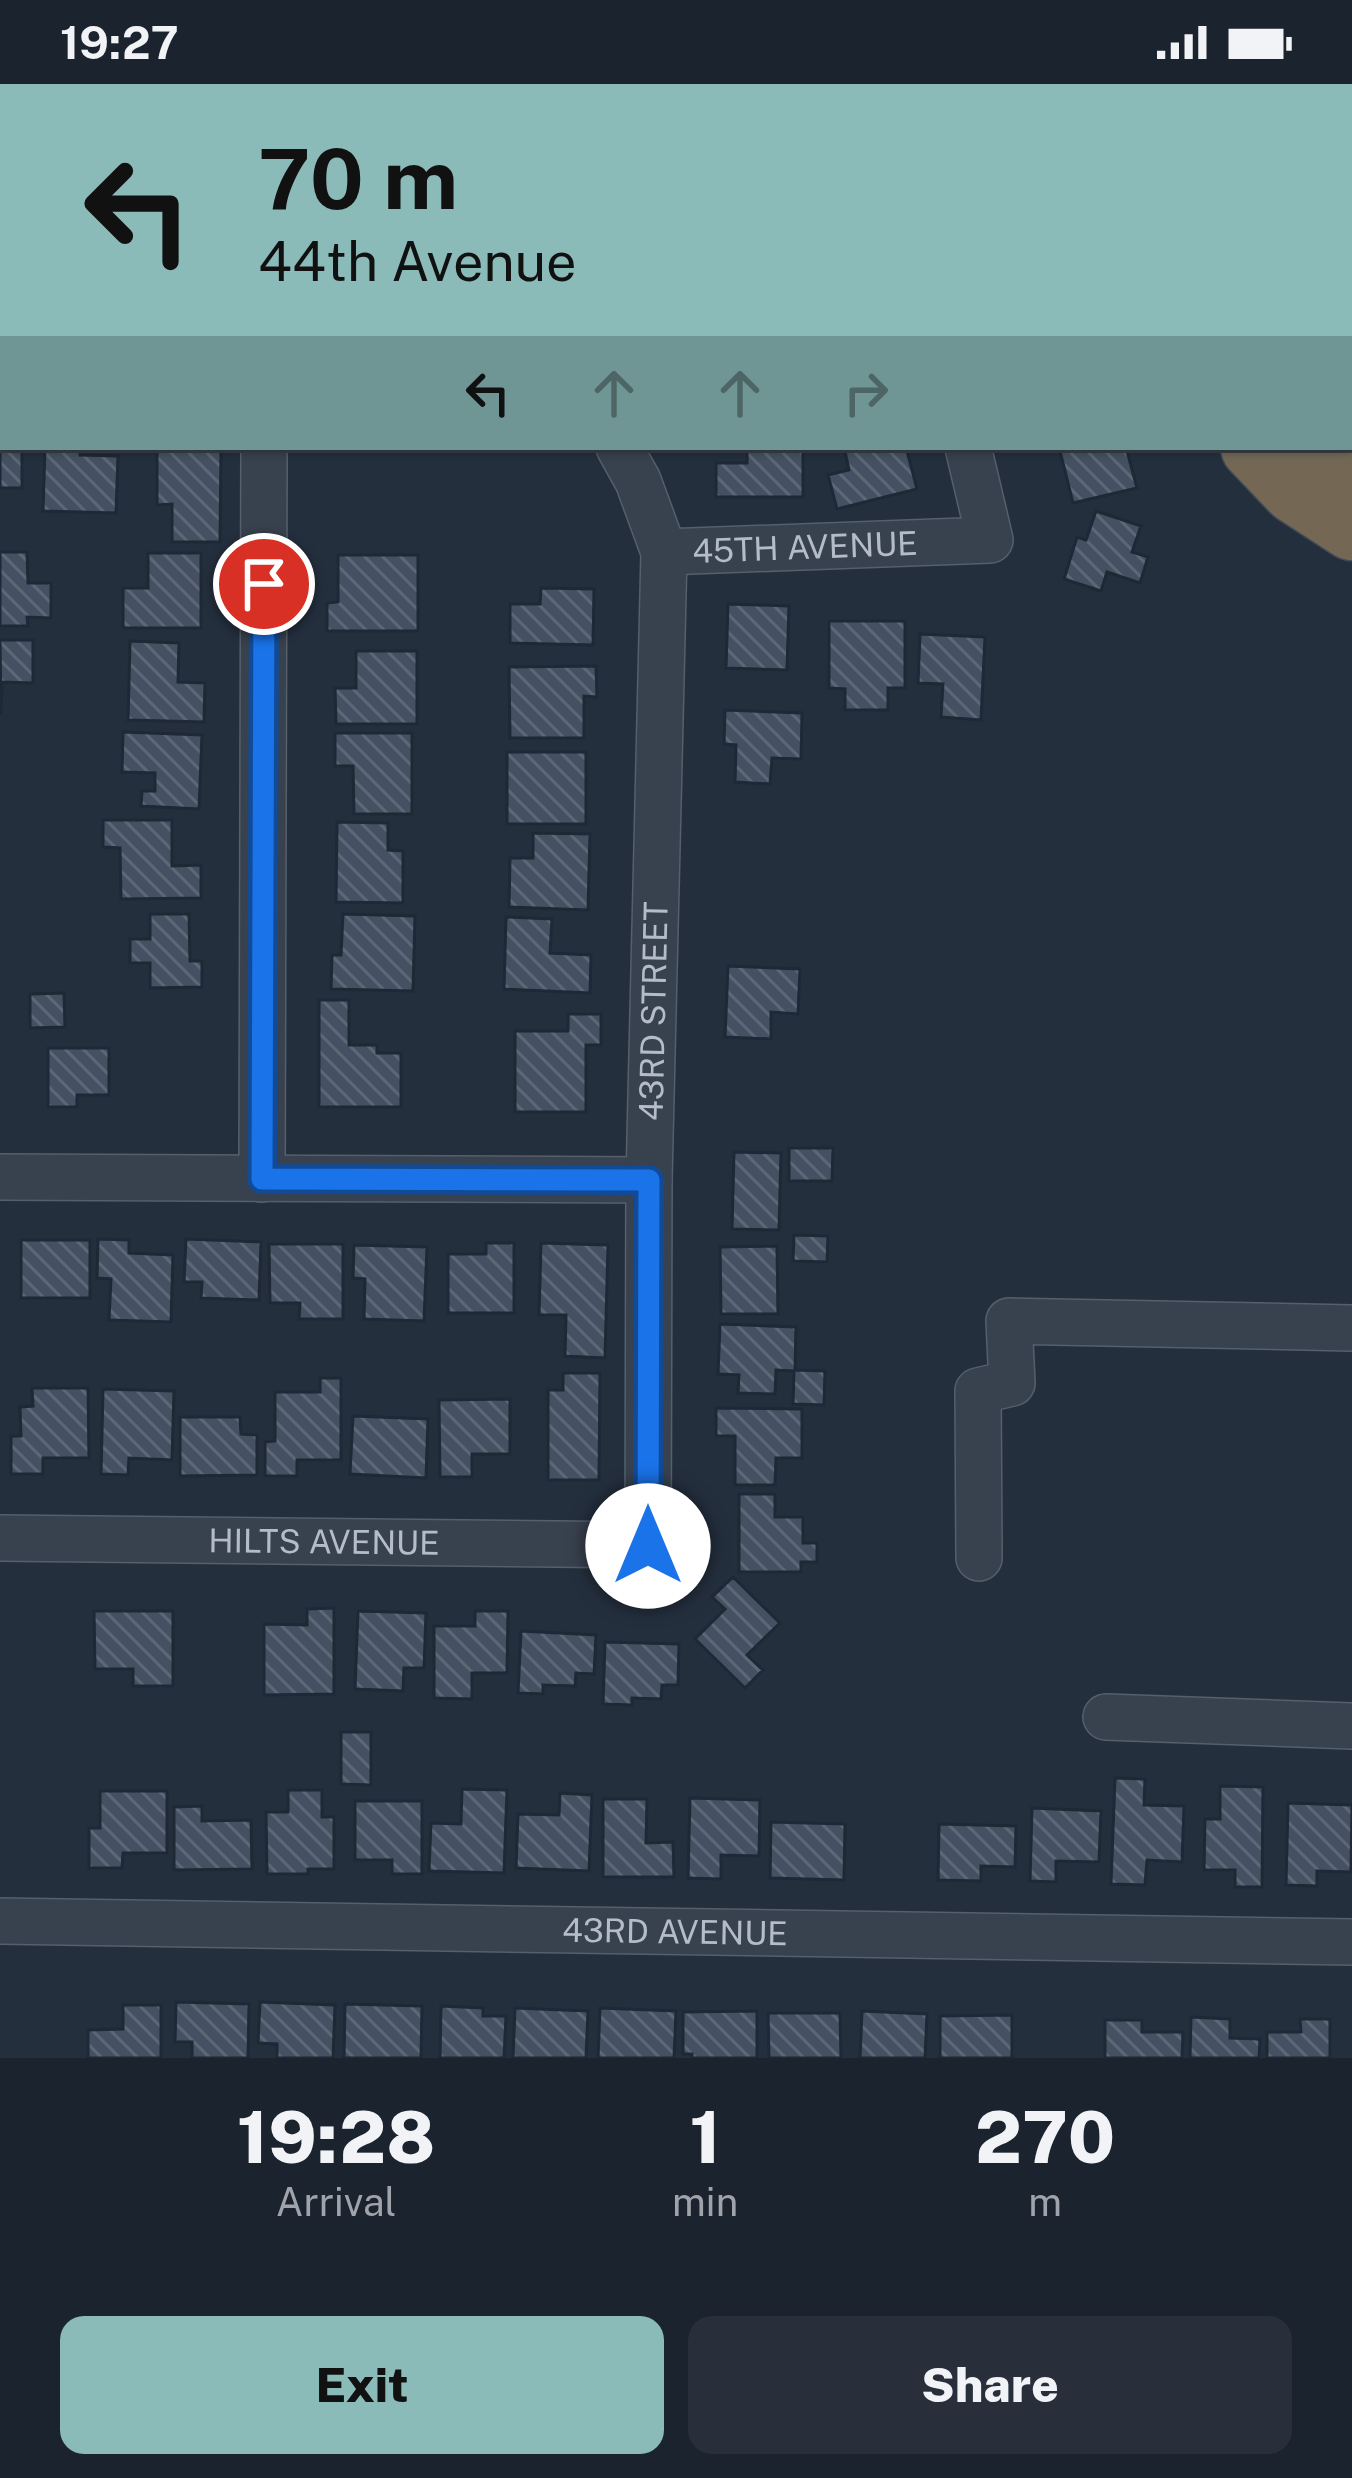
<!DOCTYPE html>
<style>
body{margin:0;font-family:"Public Sans",sans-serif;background:#282f3a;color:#f1f3f6;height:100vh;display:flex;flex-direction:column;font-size:45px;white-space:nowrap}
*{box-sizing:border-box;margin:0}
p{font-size:39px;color:#a0a4aa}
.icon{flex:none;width:66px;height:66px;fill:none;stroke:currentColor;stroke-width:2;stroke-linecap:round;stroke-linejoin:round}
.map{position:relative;height:1974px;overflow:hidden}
.side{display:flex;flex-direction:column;background:#1b232e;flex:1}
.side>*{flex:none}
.guide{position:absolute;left:0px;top:0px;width:1353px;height:366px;box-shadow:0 3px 9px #0004,0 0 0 3px #39404a;background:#8bbbb9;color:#111;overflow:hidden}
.pin{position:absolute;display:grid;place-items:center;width:102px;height:102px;color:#fff;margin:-51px;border:6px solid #fff;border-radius:50%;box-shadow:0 3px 12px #0007}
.me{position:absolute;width:132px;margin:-66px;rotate:0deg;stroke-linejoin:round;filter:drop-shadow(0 0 9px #0008)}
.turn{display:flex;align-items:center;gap:42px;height:252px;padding:0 60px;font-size:54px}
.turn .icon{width:156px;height:156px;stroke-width:2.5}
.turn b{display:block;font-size:84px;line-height:102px}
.lanes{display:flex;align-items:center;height:114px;padding:0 60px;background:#0003;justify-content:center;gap:60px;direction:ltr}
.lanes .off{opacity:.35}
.eta{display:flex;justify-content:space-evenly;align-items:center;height:204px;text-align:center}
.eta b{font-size:72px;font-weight:800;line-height:84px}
.button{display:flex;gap:24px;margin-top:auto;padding:24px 60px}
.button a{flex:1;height:138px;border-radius:24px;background:#8bbbb9;color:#111;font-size:48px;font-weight:800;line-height:138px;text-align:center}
.button a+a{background:#282f3a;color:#f1f3f6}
.status{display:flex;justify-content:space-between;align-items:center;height:84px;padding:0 60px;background:#1b232e;direction:ltr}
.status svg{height:33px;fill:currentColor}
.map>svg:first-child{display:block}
</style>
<div class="status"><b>19:27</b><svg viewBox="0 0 49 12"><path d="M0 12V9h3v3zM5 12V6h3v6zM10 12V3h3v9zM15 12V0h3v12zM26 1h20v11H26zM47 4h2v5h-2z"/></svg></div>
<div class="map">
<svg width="1352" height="1974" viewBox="0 0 1352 1974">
<defs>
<pattern id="building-back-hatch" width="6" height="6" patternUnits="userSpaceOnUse" patternTransform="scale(3)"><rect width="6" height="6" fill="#455162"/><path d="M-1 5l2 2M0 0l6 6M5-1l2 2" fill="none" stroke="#5d6877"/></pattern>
</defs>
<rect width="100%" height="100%" fill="#242f3e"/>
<path fill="url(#building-back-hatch)" stroke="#1f2835" stroke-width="3" d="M0,0L18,3H3L0,63Z
M0,352L3,363H22V404H0Z
M45,363H80V371L118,372L116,429L43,427Z
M157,363H221L220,458H172V420L157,421Z
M747,363H803V413H716V379H747Z
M844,363H906L917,405L837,425L828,391L849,386Z
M1059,363H1126L1137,404L1073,419Z
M1096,427L1141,442L1132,468L1148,473L1140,499L1107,488L1101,507L1064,495L1077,453L1086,456Z
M0,468H27L28,499H51V534L27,533L28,542H0Z
M148,469H201V544H123V504H148Z
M338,471H418V547H327V519L338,518Z
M541,504L594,505L593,561L510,559V520H540Z
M728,520L789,522L787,586L726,584Z
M829,537H905V604H888V626H845V605L829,604Z
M920,550L985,553L981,636L941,633L943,600L918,599Z
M0,556H33V599L2,598L1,631Z
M130,557L179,559L178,598L205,599L204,638L128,636Z
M356,567H417V640H336L335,604H356Z
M596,582L597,613L584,612V654H510L509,583Z
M725,626L802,629L801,675L772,674L770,700L735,698L736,661L724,660Z
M123,648L202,651L199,725L141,722L142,707H155V689L122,688Z
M335,649H412V730H354L353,682H335Z
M507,668H586V740H507Z
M103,736H172V782L201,781V814L121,815L120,764L103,763Z
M337,738L388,739V766L403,767V819L336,818Z
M533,749L590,750L588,826L509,823L510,774H533Z
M150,830H189L190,877H202V903L150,904V879H130V855H150Z
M343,830L415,832L413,907L331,905L332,871H341Z
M506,833L552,835L550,869L591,871L590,909L504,905Z
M728,882L800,885L798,930L771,928V955L725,953Z
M64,909L65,943L30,944V910Z
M319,916H349V961H377V969H401V1023H319Z
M568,930H601V961H586V1028H515V947H568Z
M48,964H109V1011H77V1023H48Z
M789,1064H833L832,1097H789Z
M734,1068L781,1069L779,1146L732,1145Z
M794,1151L828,1152L827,1178L793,1177Z
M98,1155L129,1156V1169L173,1171L171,1238L109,1236L111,1195L97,1194Z
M186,1155L261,1158L259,1216L201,1214L202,1198H184Z
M21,1156H90V1214H21Z
M486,1159H514V1229H448V1170H486Z
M541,1159L608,1161L605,1274L565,1272L566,1231H539Z
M269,1160H343V1235H299L300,1219H270Z
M354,1161L427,1163L424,1237L364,1235L365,1195L353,1194Z
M777,1162L778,1230H721L720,1163Z
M720,1240L796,1243L795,1286L825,1287L824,1321L793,1320L794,1287L776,1286L775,1310L738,1309L739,1291L718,1290Z
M563,1289H600L599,1396H548V1306H563Z
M320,1294H341V1376H297V1392H265V1358L275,1357V1308H320Z
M32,1304H88L89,1374H43V1390H11V1352H21L20,1323L33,1322Z
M103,1305L174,1307L172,1376L129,1374L128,1391L101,1390Z
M510,1315V1370H472V1393H440L439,1316Z
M716,1324L802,1325V1374H776L775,1401H735V1352H716Z
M353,1332L428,1335L426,1394L350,1390Z
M180,1333H240L241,1350L257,1351V1391L180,1392Z
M739,1410H775V1433H803V1459H817V1478H801V1488H739Z
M733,1493L780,1539L747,1571L763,1586L745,1604L695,1555L725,1525L712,1513Z
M334,1524V1610L264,1611V1540L307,1541V1525Z
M94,1527H173V1602H133V1585H95Z
M358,1527L426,1529L424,1584H404L403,1607L355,1605Z
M475,1527H508L507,1589H472V1615L434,1614V1542H475Z
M521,1547L596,1551L594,1590L576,1589L575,1602L543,1601V1610L518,1609Z
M605,1558L679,1560L678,1601H662L661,1615L632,1614V1621L603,1620Z
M341,1648H371V1701L341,1700Z
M1115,1694L1145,1695L1144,1721L1184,1722L1182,1778L1147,1776L1145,1801L1111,1800Z
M1220,1702L1263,1703L1262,1803H1235V1786H1204L1205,1735H1220Z
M462,1705L507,1706L504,1789L429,1787L431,1739L461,1740Z
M288,1706H322V1733H334V1785H308V1790H267L266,1728H288Z
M100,1707H167V1769H123L122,1784H89V1744H100Z
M560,1709L592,1711L589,1787L516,1784L518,1730L559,1731Z
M690,1714L760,1716L759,1772L721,1771V1795L688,1794Z
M603,1715H647L646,1759L673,1758L674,1793H603Z
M355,1717H422V1790H392V1776H355Z
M1288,1719L1352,1721L1351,1788L1317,1787V1802L1286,1801Z
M202,1722V1737L251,1736L252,1785L174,1786V1723Z
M1032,1724L1101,1727L1099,1778L1056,1777V1798L1030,1797Z
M771,1738L845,1740L844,1796L770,1794Z
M939,1740L1016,1742L1015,1783L981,1782V1797L938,1796Z
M176,1918L249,1920L248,1974H192V1958H175Z
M260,1918L335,1921L333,1974H277V1960L258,1959Z
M345,1920L422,1922L421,1974H344Z
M123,1921H161V1974H88V1946L123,1945Z
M441,1922L483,1924V1932H506L504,1974H440Z
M515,1924L588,1927L586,1974H513Z
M600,1924L676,1927L674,1974H598Z
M757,1927V1974H692V1970H683V1928Z
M862,1927L927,1930L925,1974H860Z
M768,1929H840L841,1974H769Z
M1012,1931V1974H940V1932Z
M1191,1933L1230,1935V1954L1260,1955L1259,1974H1190Z
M1300,1935H1330V1974H1267V1948H1301Z
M1105,1936H1142V1948H1183L1182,1974H1105Z"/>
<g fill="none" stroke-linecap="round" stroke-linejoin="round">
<g stroke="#565f6c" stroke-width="48">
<g id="minor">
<path d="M802,0L807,3"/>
<path d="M0,285H3"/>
<path id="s1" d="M664,468L990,456L968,363"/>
<path d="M0,1093L649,1096"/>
<path d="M262,1095L264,363"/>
<path id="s2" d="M0,1454L648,1461L649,1096L664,468L638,397L619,363"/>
<path d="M979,1474L978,1307L1012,1299L1009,1237L1352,1244"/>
<path d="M1106,1633L1352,1642"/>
<path id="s3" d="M0,1837L1352,1858"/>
</g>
</g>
<g stroke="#434c59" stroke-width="69">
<path id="highway" d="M1146,0L1147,3
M1239,3L1240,0
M1254,363L1295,406L1352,443
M1331,363L1352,382"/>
</g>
<use href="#minor" stroke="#38414e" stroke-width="45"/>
<use href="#highway" stroke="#746855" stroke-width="66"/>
</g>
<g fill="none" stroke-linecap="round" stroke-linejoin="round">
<g stroke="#114b97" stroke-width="30">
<path id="route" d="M264,500L262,1095L649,1096L648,1462"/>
</g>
<use href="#route" stroke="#1a73e8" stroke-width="21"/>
</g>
<g text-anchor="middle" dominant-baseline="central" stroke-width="9" stroke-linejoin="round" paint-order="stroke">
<g font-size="33" fill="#b4bcc9" stroke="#1d2633">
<text stroke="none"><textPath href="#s1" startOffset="141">45TH AVENUE</textPath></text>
<text stroke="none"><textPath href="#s2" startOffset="1182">43RD STREET</textPath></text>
<text stroke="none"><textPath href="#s2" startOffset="324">HILTS AVENUE</textPath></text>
<text stroke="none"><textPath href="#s3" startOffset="675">43RD AVENUE</textPath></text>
</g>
</g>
</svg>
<div class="pin" style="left:264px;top:500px;background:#d93025"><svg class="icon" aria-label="arrive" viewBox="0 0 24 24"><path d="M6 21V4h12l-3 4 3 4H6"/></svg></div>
<svg class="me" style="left:648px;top:1462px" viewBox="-20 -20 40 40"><circle r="19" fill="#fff"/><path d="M0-13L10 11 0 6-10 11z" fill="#1a73e8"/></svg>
<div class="guide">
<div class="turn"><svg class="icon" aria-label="left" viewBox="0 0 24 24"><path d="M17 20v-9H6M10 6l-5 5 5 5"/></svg><div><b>70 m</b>44th Avenue</div></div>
<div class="lanes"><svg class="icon" aria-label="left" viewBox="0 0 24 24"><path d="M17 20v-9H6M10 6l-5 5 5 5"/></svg><svg class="icon off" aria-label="ahead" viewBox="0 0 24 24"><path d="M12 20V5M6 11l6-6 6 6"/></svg><svg class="icon off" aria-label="ahead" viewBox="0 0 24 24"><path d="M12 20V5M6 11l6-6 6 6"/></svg><svg class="icon off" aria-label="right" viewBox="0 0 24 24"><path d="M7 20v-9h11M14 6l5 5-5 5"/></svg></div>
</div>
</div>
<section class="side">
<div class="eta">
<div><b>19:28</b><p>Arrival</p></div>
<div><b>1</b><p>min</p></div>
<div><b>270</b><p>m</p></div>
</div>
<div class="button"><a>Exit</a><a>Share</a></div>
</section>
